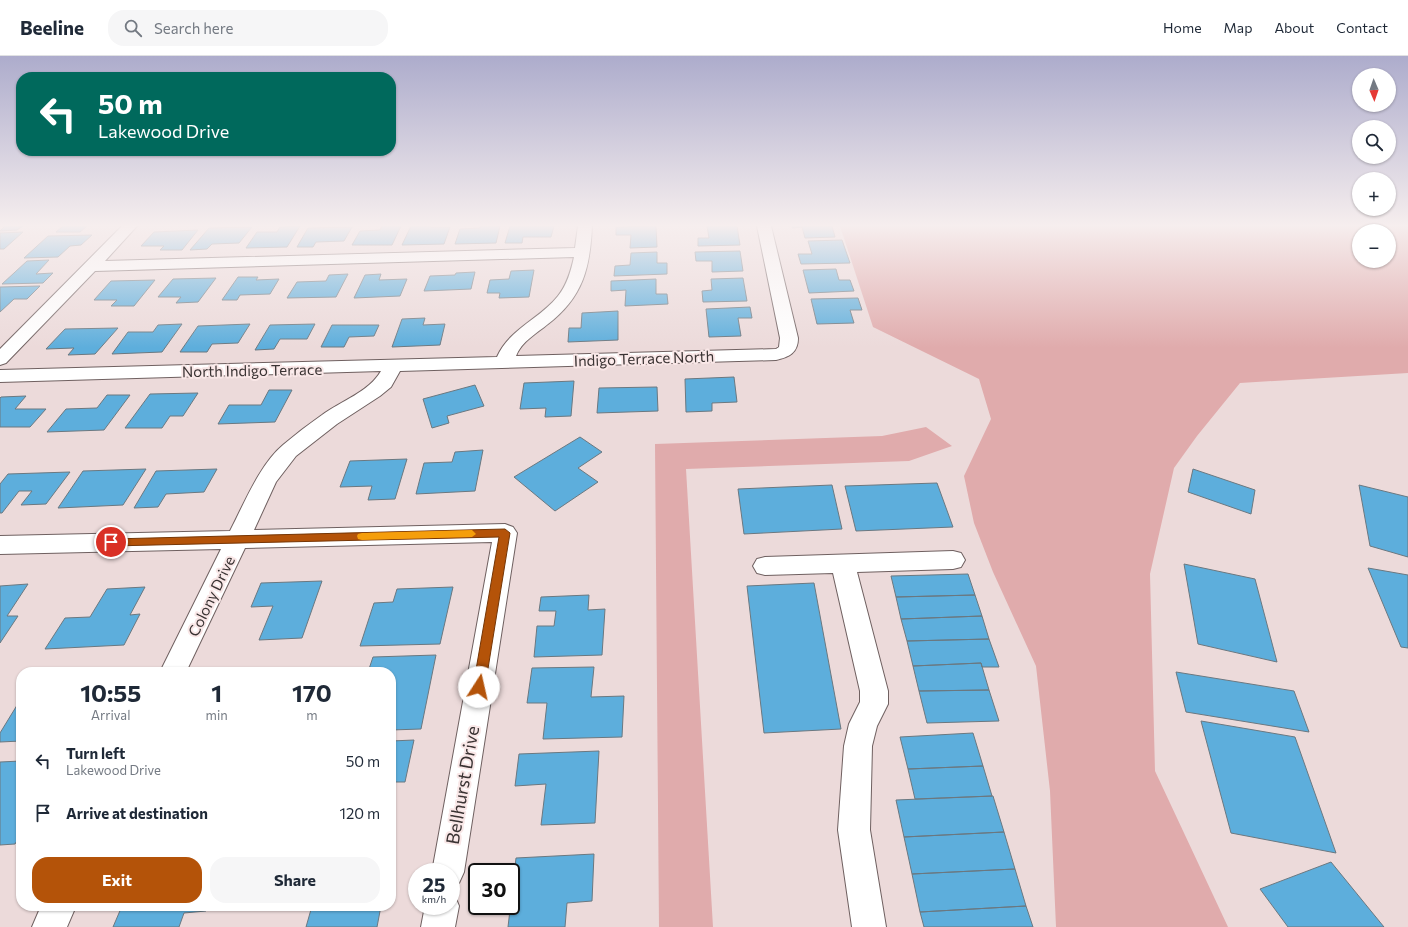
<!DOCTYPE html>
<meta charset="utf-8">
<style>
body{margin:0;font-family:Commissioner,sans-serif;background:#f6f6f7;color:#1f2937;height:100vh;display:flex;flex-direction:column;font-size:15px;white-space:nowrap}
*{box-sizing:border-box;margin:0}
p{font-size:13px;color:#747a83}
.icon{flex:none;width:22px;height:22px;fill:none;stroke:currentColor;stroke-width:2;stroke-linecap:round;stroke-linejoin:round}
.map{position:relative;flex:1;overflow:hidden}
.side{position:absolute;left:16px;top:611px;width:380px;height:244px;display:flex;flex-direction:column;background:#fff;border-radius:16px;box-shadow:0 1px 3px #0004}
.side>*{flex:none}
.guide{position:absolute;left:16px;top:16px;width:380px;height:84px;border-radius:16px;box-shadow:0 1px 3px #0004;background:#00695c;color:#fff;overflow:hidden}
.needle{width:26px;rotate:178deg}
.fabs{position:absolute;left:1352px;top:12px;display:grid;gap:8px}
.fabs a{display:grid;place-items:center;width:44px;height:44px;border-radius:50%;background:#fff;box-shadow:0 1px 3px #0004;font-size:20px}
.speed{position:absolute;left:408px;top:807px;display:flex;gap:8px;font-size:20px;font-weight:700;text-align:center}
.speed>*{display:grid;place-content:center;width:52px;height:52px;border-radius:50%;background:#fff;box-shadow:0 1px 3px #0004;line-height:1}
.speed small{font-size:10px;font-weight:400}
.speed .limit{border:2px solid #111;border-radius:6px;background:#fff;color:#111}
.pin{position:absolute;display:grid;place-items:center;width:34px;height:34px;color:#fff;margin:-17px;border:2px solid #fff;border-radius:50%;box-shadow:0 1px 4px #0007}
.me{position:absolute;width:44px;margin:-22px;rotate:10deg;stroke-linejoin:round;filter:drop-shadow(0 0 3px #0008)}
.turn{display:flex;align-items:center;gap:14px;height:84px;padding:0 16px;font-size:18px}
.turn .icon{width:52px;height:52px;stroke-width:2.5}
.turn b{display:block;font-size:28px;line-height:34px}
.eta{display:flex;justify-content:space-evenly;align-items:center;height:68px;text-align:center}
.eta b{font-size:24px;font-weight:700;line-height:28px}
.button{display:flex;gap:8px;margin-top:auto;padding:8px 16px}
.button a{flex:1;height:46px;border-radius:16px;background:#b45309;color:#fff;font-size:16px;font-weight:700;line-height:46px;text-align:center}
.button a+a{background:#f6f6f7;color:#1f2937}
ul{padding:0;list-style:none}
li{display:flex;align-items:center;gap:12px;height:52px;padding:0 16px}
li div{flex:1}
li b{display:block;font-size:15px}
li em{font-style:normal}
header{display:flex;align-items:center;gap:24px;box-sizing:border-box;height:56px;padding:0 20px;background:#fff;border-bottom:1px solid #e0e1e3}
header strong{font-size:19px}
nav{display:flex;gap:22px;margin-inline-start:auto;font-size:14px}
.search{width:280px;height:36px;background:#f6f6f7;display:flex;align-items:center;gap:10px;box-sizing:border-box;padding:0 14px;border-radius:16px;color:#747a83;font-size:15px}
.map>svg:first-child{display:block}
</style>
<header>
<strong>Beeline</strong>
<div class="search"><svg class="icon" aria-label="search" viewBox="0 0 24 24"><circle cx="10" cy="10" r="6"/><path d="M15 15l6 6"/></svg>Search here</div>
<nav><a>Home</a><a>Map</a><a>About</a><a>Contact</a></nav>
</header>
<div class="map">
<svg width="1408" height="871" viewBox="0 0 1408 871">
<rect width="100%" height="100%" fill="#ecdada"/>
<path fill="#e0abac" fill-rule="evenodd" d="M840,170H1408V317L1240,327L1197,380L1174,412L1150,518L1155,715L1228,871H1056L1050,735L1036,610L993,516L974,467L964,420L991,363L979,323L873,271ZM1359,175H1389V205H1359Z
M926,371L952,390L909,405L686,413L713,871H659L655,388L882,380Z"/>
<path fill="#5daedc" stroke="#6b7880" d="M5,170H23L17,174L0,175Z
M63,170H87L80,176H56Z
M300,170L287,191L246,192L257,176H277L280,171Z
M382,170H401L392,189H352L360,175L380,174Z
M411,170H431L430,171H450L444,188L402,189Z
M480,170H500L496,187L455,188L460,173L480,172Z
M510,170H554L551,181H523L522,187H505Z
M656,170L657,191L630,192L631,179H616V171Z
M707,170H737L740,189L698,190V182H709Z
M792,170H832L835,181L805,182L802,171L792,172Z
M252,171L239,187L212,188L207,193L190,194L209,172Z
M352,171L344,185L316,186L313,191H297L308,172Z
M198,174L182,194H160L164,190H141L154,176Z
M23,176L4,193H0V177Z
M92,179L81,189L70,190L58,201L24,202L48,180Z
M842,184L850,207L801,208L798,198H812L808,185Z
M740,195L743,215L712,216V205H696L695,196Z
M657,196V207H667V218L614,220L615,210L630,209L631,197Z
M49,204L36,218L53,217L43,227L2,228L27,205Z
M836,213L839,224H850L854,235L809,237L803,214Z
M534,214L529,241L499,242L500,237H487L490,224L509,223L511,215Z
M475,216L471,233L424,235L430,220L455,219L456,217Z
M348,218L336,241L287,242L297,226L326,225L329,219Z
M381,218L379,224L407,223L400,240L354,242L365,219Z
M238,221H258L256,224L279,223L270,238L240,239L237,244H222Z
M216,222L198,246L176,247L181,241H158L173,223Z
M743,222L747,245L703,246L702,235L712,234L711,223Z
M656,223V238H667L668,248L625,250L626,234L611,235V225Z
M155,224L134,250H111L117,244H94L111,225Z
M40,230L27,243H14L0,256V231Z
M858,242L862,254H850L854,267L817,268L811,243Z
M750,251L752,262H738L741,280L709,281L706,253Z
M618,255V284L568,286L569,272H581L582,257Z
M425,262L423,269L445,268L440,289L392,291L402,263Z
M182,268L162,296L112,298L128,276H153L158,269Z
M250,268L238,287L212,288L207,296H180L198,270Z
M315,268L307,283H280L274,293L255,294L270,269Z
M332,269H379L374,280L349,281L344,291H321Z
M118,272L95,298L68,299L74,292L46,293L65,273Z
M734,321L737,346L712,347V355L686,356L685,323Z
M574,325L571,360L545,361L546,352L520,353L524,327Z
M475,329L484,350L447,360L449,367L432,372L423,343Z
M657,331L658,355L597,357L599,332Z
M269,334H292L275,366L218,368L229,349H261Z
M198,337L183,360H170L162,372H125L150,338Z
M107,339H130L104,374L47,376L66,353L97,352Z
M26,340L15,353H46L30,371H0V342L1,341Z
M580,381L602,396L578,412L598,426L555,455L514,421Z
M483,394L475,435L416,438L424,407L452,406L455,396Z
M407,403L395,443L368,444L372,430L340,431L350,405Z
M146,413L123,449L58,452L83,415Z
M217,413L204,436L166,438L158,451L134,452L156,415Z
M1193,413L1255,434L1251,458L1188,436Z
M70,416L46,448L21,449L32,435H19L2,457H0V428L8,418Z
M937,427L953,471L856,475L845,430Z
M832,429L842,473L744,478L738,433Z
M1359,429L1408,441V501L1370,490Z
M1184,508L1255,523L1277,606L1198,588Z
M1368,512L1408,519V592L1401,591Z
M968,518L975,539L896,541L891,520Z
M322,525L302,582L259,584L273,550L251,551L261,527Z
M814,527L841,673L764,677L747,530Z
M28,528L7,560H18L0,587V530Z
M145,531L130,559L140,558L124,589L45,593L65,562L90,561L107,533Z
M453,531L440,588L360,590L374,547L393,546L397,533Z
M589,539L588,554L605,553L602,599L534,601L537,570H554L556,555H539L541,541Z
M975,539L982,560L901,563L896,541Z
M982,560L989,583L907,585L901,563Z
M989,583L999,611H982L981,607L913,610L907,585Z
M436,599L421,673L391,674V616H368L373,601Z
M981,607L989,634L919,635L913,610Z
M594,611L591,641L624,640L622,681L543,683L547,647H527L532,612Z
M292,613L291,616H221Z
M1176,616L1294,635L1309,676L1186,656Z
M989,634L999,665L927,667L919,635Z
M19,646H21V685L0,686V677Z
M1201,665L1295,681L1336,797L1231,777Z
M973,677L983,710L908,713L900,681Z
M414,684L405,726H391V685Z
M599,695L595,767L541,769L546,728L515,730L519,698Z
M21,705V740L18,745H21V778L15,788L0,789V706Z
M983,710L992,740L915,743L908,713Z
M993,740L1004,776L904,781L896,744Z
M1004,776L1015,813L912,818L904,781Z
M594,798L592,845L567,847L565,871H508L516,802Z
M1331,806L1384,871H1288L1260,833Z
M1015,813L1026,850L920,856L912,818Z
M122,850H207L206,855L184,857L179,871H113Z
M312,850H381L377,871H306Z
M1026,850L1033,871H924L920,856Z"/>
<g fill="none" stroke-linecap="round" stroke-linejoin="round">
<g stroke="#6f6060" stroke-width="2">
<path id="minor" d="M122,170H137L105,205L575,192L578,170H592C590,212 583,241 548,268C537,277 521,286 516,300L776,293L779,291L780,282L757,170H771L798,282C798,297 789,301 776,304L400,315L391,331L380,340L337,368L296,400L276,426L254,474L505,468L513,471L517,477L464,816L459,827L451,831V816H432L492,486L245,492L186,616H160L221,493L0,498V480L230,475C244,448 260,408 283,389C296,378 309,368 322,359C341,345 369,336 381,315L0,326V314L497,301C509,273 540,263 558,240C567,229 571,215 574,201L95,215L6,307L0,309V293Z
M953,495L961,497L965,504L961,511L953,513L857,516L888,635V648L877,670L872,690L870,774L886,871H852L838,774L844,690L849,668L860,646V635L833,517L765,519L757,517L753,510L757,503L765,501Z
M451,837L454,838L459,850L455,871H421L425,850H451Z
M41,850H76L67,871H32Z"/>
</g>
<use href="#minor" fill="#fff" fill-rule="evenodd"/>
</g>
<linearGradient id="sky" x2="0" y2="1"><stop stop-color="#adaccc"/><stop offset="0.58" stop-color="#f6eeee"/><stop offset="1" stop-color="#f6eeee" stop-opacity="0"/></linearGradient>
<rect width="1408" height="292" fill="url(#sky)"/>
<path fill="#b45309" stroke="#753606" d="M505,473L510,477L485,631L483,635L479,636L475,635L473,631L499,481L111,490L108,489L106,486L108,484L111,483Z"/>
<path fill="#f59e0b" d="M472,474L476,478L472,481L362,484L358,483L357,480L358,478L362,477Z"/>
<g text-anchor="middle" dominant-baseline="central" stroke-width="4" stroke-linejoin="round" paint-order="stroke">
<g font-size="15" fill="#3a3333" stroke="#f9e7e7">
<text transform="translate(644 302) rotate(-2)">Indigo Terrace North</text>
<text transform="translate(252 314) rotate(-1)">North Indigo Terrace</text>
<text transform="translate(211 540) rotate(-64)">Colony Drive</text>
</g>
<g font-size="18" fill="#3a3333" stroke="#f9e7e7">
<text transform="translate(462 729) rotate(-80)">Bellhurst Drive</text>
</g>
</g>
</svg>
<div class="fabs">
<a><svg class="needle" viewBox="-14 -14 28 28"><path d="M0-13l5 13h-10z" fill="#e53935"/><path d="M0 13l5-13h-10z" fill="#747a83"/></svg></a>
<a><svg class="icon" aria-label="search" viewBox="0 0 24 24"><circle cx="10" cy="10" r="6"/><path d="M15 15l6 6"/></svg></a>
<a>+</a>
<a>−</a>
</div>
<div class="speed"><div>25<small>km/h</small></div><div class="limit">30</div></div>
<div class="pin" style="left:111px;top:486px;background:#d93025"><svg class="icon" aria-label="arrive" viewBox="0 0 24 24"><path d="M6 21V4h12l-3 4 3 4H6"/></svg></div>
<svg class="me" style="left:479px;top:631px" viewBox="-20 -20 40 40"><circle r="19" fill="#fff"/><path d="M0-13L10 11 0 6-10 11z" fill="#b45309"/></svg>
<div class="guide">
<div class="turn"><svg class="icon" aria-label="left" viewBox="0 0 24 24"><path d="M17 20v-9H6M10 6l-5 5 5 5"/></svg><div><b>50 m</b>Lakewood Drive</div></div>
</div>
<section class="side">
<div class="eta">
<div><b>10:55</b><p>Arrival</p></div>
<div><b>1</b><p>min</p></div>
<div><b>170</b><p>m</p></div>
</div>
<ul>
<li><svg class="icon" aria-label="left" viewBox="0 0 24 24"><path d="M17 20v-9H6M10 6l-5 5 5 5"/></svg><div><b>Turn left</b><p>Lakewood Drive</p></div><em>50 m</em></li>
<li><svg class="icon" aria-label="arrive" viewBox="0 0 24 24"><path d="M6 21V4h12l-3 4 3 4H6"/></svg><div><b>Arrive at destination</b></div><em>120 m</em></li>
</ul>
<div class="button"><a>Exit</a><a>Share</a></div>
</section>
</div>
